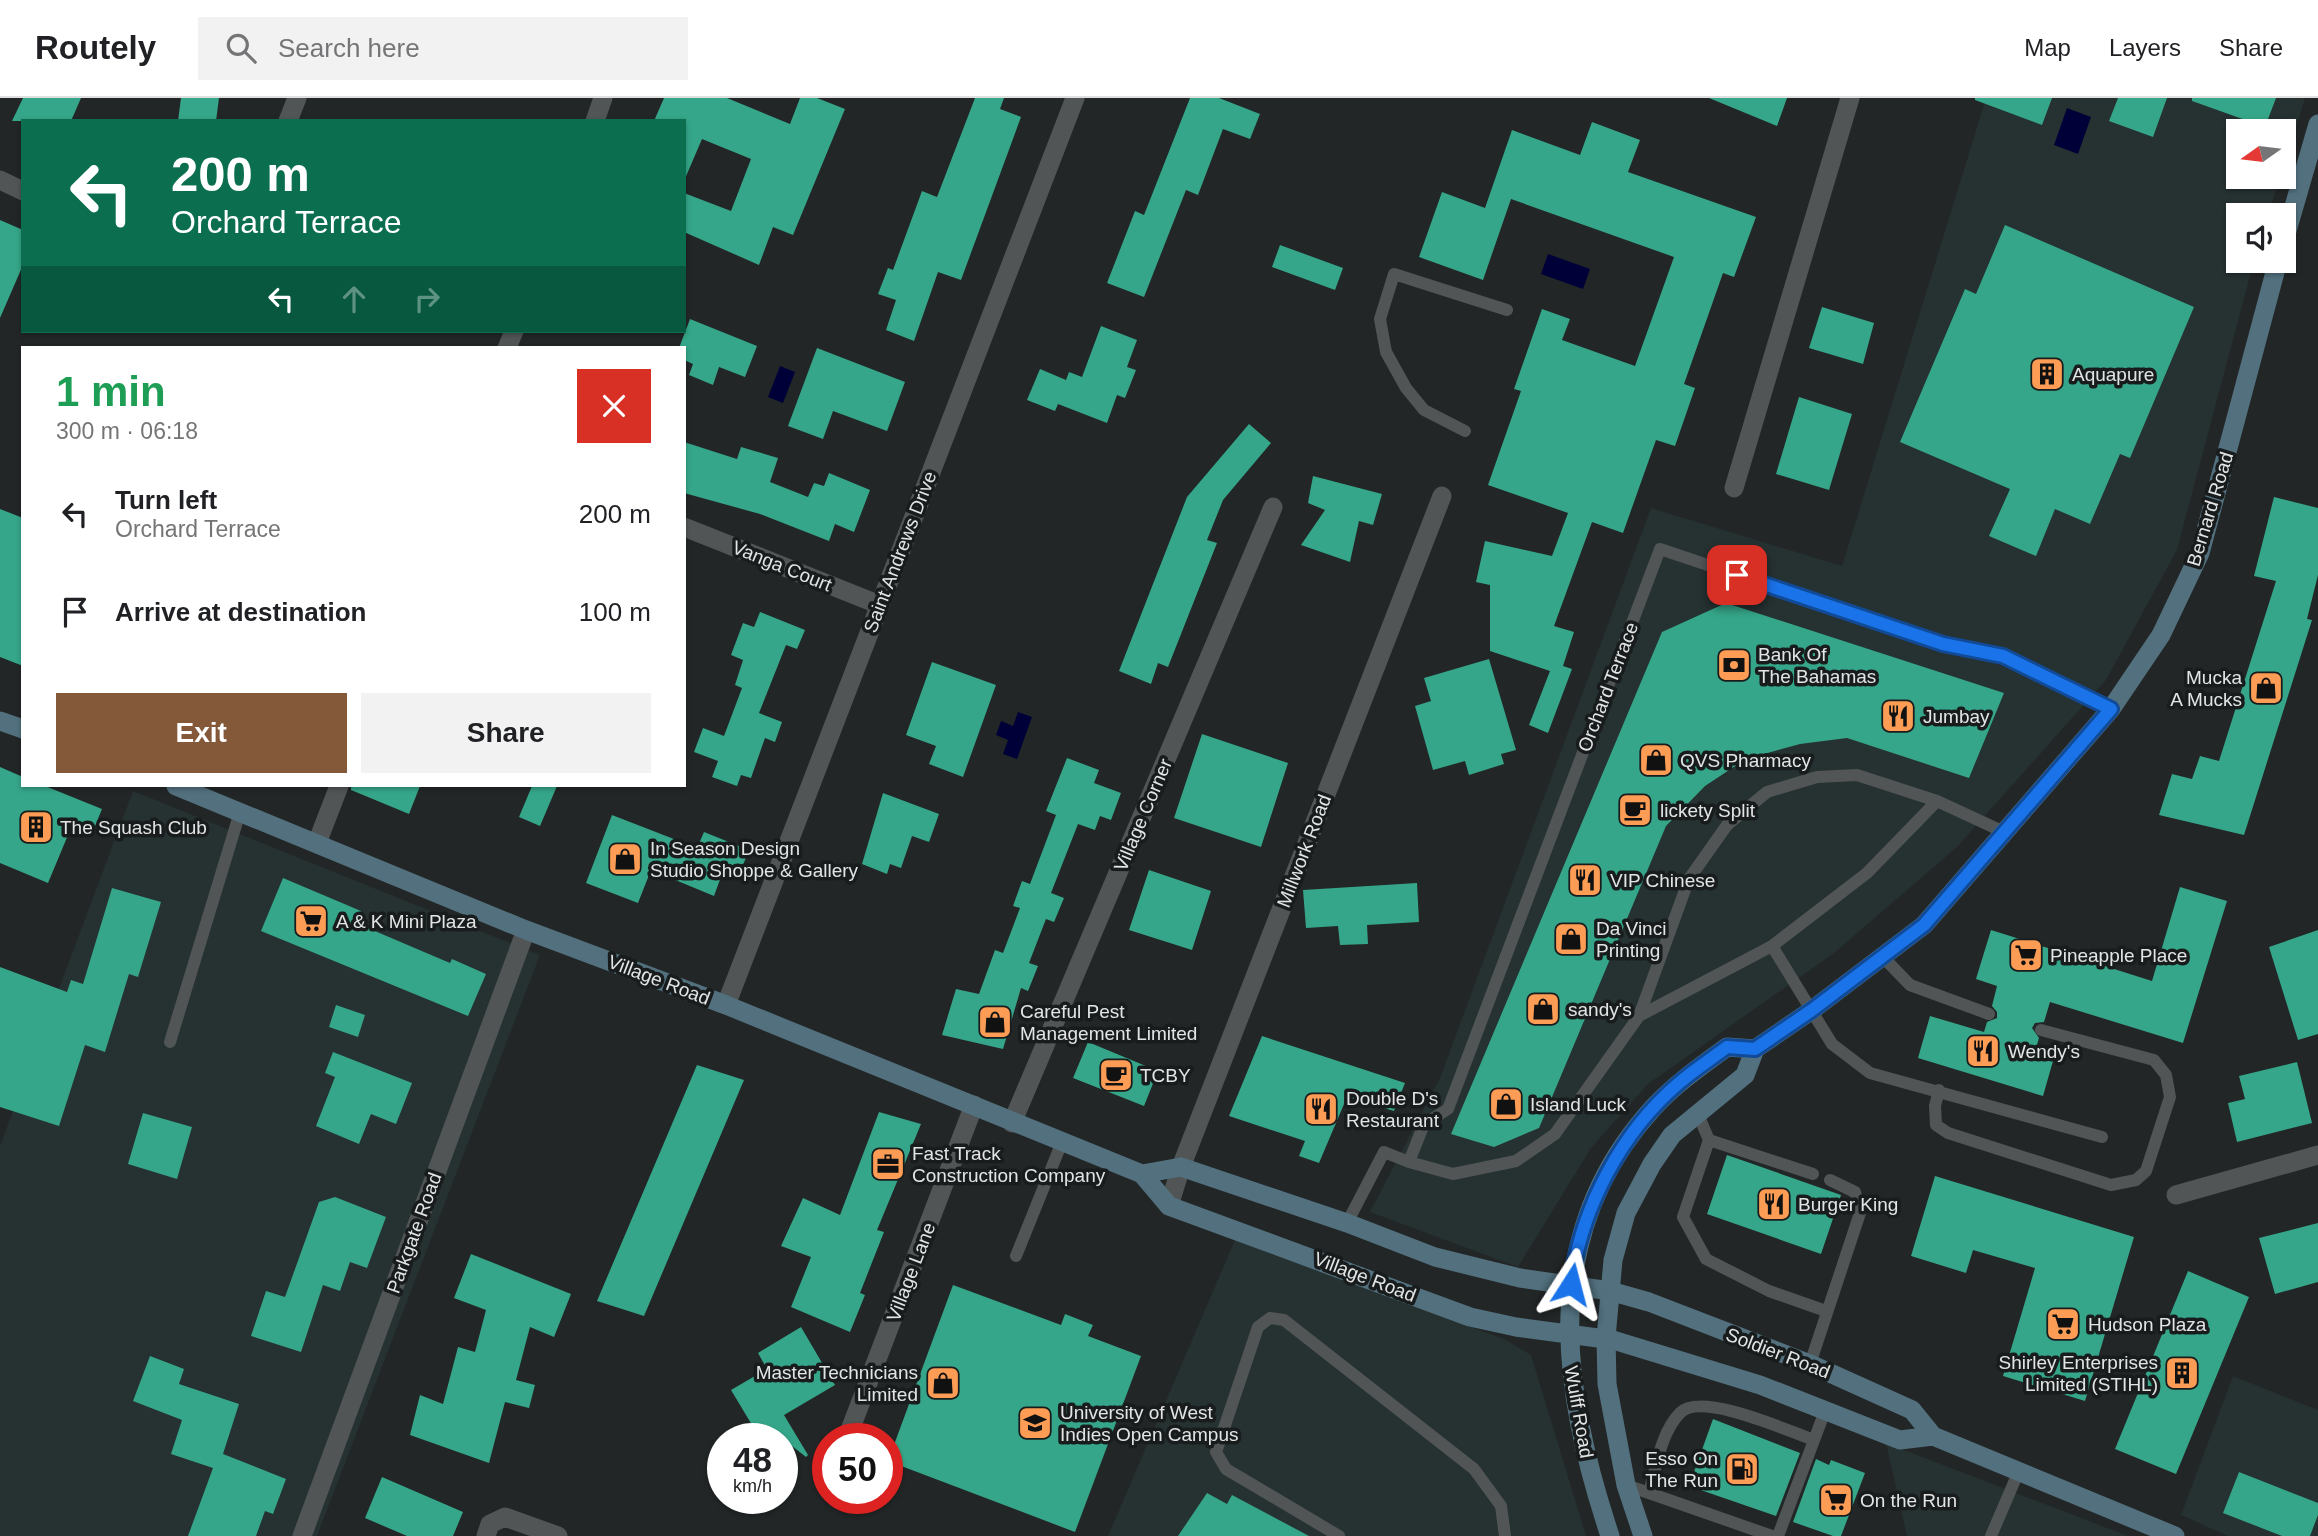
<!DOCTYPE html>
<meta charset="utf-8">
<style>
body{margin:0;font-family:Helvetica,sans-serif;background:#f2f2f2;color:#202124;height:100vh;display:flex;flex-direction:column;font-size:26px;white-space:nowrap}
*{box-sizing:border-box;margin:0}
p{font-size:23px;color:#757577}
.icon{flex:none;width:38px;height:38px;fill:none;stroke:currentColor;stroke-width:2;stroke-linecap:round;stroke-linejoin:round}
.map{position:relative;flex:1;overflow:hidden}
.drawer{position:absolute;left:21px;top:248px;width:665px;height:441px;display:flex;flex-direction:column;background:#fff;border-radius:0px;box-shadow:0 2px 5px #0004}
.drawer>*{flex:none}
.banner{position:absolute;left:21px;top:21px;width:665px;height:214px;border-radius:0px;box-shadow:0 2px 5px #0004;background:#0b6e4f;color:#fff;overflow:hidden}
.needle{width:46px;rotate:256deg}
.tools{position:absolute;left:2226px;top:21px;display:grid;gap:14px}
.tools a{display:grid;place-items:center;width:70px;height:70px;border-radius:0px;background:#fff;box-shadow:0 2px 5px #0004;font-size:35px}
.speed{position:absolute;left:707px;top:1325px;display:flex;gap:14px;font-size:35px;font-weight:700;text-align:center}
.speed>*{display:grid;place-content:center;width:91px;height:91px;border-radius:50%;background:#fff;box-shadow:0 2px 5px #0004;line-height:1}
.speed small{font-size:18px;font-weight:400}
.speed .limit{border:10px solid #d22;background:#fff;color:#111}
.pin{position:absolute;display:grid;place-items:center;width:60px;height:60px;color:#fff;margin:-30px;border-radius:14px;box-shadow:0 4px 10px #0006}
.me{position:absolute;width:77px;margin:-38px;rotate:9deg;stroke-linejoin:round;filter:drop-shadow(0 0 5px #0008)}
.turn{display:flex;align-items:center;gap:24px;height:147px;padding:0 35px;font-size:32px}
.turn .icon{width:91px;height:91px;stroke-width:2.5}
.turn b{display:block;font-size:49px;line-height:60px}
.lanes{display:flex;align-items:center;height:66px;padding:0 35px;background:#0003;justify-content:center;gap:35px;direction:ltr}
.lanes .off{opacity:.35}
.round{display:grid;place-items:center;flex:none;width:74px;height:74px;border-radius:0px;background:#f2f2f2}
.head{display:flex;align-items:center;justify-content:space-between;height:119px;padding:0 35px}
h1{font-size:42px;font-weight:600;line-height:52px;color:#1e9e55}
.primary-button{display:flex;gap:14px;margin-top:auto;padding:14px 35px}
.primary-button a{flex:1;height:80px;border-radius:0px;background:#83593a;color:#fff;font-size:28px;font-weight:600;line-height:80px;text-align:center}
.primary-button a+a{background:#f2f2f2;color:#202124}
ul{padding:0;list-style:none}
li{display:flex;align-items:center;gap:21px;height:98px;padding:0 35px}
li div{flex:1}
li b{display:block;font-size:26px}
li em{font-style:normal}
header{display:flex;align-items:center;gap:42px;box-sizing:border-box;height:98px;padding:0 35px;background:#fff;border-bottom:2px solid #e0e0e0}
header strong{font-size:33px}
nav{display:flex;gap:38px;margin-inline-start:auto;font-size:24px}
.search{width:490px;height:63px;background:#f2f2f2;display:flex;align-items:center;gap:18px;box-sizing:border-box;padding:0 24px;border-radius:0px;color:#757577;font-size:26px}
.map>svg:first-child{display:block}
</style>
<header>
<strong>Routely</strong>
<div class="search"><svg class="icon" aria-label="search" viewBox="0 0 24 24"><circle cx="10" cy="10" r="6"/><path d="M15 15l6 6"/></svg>Search here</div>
<nav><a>Map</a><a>Layers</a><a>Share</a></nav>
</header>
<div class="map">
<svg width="2318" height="1438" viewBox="0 0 2318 1438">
<rect width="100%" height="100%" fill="#222626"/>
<path fill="#263132" d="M1986,0H2305L2284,68V33H2238V79H2280L2268,117H2238V163H2254L2177,452L2106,582L1957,749L1834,855L1648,986L1591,1050L1518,1169L1370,1114L1440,980L1651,410L1842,468Z
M133,693L540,857L317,1438H0V1048Z
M1235,1142L1504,1241L1531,1257L1586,1438H1108Z
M2233,1278L2318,1312V1438H2228L2181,1417Z
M1886,1345L2128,1438H1907Z"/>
<path fill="#000039" d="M2067,10L2091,19L2078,56L2054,47Z
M1548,156L1590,171L1583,191L1541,176Z
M780,268L795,274L783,305L768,299Z
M1018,614L1032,619L1017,661L1003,656L1008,642L996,637L1001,623L1013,628Z"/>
<path fill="#35a689" d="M23,0H81L71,23H12Z
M181,0H219L216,23H178Z
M664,0H727L790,26L800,0H817L845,11L793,137L773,129L759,167L684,134V95L731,113L751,61L702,41L684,83V23H654Z
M975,0H1004L1000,11L1021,19L961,182L938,174L914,243L886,232L896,202L878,196L888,170L893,172L922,93L937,99Z
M1190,0H1219L1260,16L1250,41L1223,31L1198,97L1186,92L1144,199L1107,185L1135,113L1144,117Z
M1709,0H1787L1777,28Z
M1975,0H2052L2042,27L1975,2Z
M2118,0H2167L2153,39L2109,23Z
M2192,0H2276L2265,29L2192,3Z
M1592,24L1640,42L1628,74L1756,119L1734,179L1723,175L1684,286L1695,290L1675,348L1656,342L1623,435L1592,424L1554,528L1574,534L1563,568L1572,571L1548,635L1529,627L1550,573L1490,553V487L1476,484L1485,443L1552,458L1568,415L1488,387L1521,293L1514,291L1542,211L1570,221L1562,242L1635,268L1674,159L1511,101L1483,182L1419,159L1442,94L1485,110L1512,32L1580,57Z
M0,122L23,132V167L0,220Z
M2005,127L2194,209L2130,360L2120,356L2090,426L2055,411L2036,458L1989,438L2010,391L1900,344L1965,191L1976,196Z
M1280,147L1343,170L1335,192L1272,169Z
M1822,209L1874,225L1863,266L1809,250Z
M690,221L757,248L745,279L719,269L713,287L689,277L693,266L684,262V250H679Z
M1101,228L1137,242L1127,269L1136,272L1125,300L1117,297L1107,325L1058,306L1055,313L1027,302L1040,271L1066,282L1069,274L1082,279Z
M817,250L905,284L887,333L833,313L823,341L788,328Z
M1799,299L1852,316L1829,392L1776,376Z
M1249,326L1271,345L1223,402L1207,442L1217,445L1168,569L1158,565L1151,586L1119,573L1187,399Z
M684,344L737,361L741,349L778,360L770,384L808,399L814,385L824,388L829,375L870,392L854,434L835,426L829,443L760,416L684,395Z
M1313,378L1382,396L1373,427L1359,423L1350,464L1301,447L1325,412L1308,405Z
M2274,399L2318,410V477L2307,521L2312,522L2244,737L2159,717L2172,676L2192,681L2200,658L2219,663L2276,483L2254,478Z
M0,411L23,420V568L0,559Z
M1726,505L2004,595L1969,680L1847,640L1800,646L1746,661L1705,688L1666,728L1539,1030L1494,1049L1451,1036L1662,534Z
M760,514L805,532L797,551L786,547L759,615L782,624L775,644L765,640L751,680L741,677L737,688L712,679L718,663L694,654L703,630L724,638L742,590L735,587L743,562L731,557L743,525L754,529Z
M1489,561L1516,652L1501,656L1504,666L1469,677L1465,663L1433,672L1415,608L1431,603L1424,580Z
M932,564L996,587L963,679L929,666L936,648L906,637Z
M1202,636L1288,665L1261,749L1174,720Z
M1067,660L1099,672L1094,685L1121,695L1111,722L1100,718L1095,732L1078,726L1051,795L1064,800L1054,824L1046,821L1029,865L1038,868L1028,893L1021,890L1003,951L942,937L956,891L979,896L995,852L1003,855L1020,810L1013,808L1022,783L1030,786L1056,717L1046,713Z
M0,669L23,679V688H45L102,711L93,733L73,725L48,785L0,765Z
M351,688H420L409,716L351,692Z
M532,688H557L540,728L519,719Z
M883,695L939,716L929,744L912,738L901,770L890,766L887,776L862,766Z
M612,717L697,750L704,734L749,752L737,782L722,776L714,798L651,772L638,805L586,785Z
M1149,772L1211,793L1192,852L1129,832Z
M283,780L361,813L356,825L450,865L452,861L486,876L468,918L261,833Z
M1417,785L1419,824L1367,827L1368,846L1340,847L1338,828L1306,830L1303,792Z
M2180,789L2227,803L2183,945L2050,904L2044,924L2035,925L2032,930L2039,940L2036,950L2055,956L2043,998L1918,960L1930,918L1984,934L1987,924L1997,920V914L1992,908L1997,888L1976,881L1991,832L2152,883Z
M112,790L161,804L138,879L129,876L105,954L85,947L59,1028L0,1009V869L67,894L71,882L83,886Z
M2318,832V936L2298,942L2269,849Z
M336,907L365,917L358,939L329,929Z
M1262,938L1405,985L1394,1013L1347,999L1319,1065L1299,1058L1305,1043L1229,1018Z
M1088,944L1158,973L1144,1008L1073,980Z
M333,954L412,985L396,1026L371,1016L359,1046L316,1028L335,979L325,975Z
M2297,964L2312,1025L2237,1044L2228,1005L2245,1001L2239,978Z
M697,967L744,982L644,1218L597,1203Z
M879,1014L921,1026L877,1132L884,1134L860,1195L865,1197L850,1234L791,1209L811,1159L781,1148L803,1100L840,1117Z
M143,1015L192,1029L177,1081L128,1066Z
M1727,1057L1841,1097L1821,1156L1707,1116Z
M1935,1078L2134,1139L2085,1303L2003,1278L2035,1170L1973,1152L1966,1175L1911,1158Z
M335,1099L386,1119L367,1170L350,1164L340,1193L323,1187L301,1254L251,1238L266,1193L285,1199L319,1104Z
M2318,1125V1184L2275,1196L2259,1140Z
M471,1156L571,1196L554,1239L530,1229L516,1282L535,1287L529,1310L505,1304L489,1365L410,1337L420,1297L443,1306L458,1249L475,1254L486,1212L454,1200Z
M2188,1173L2249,1199L2176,1376L2115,1351Z
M953,1187L1061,1227L1065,1216L1093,1227L1088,1238L1141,1258L1075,1434L888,1363Z
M801,1229L835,1287L784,1317L808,1357L806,1359L769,1330L758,1337L731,1292L767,1271L758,1255Z
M150,1258L184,1271L179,1286L239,1306L223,1356L286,1381L273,1416L265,1413L256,1438H188L213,1370L171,1356L182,1322L133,1303Z
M1713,1321L1800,1355L1776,1418L1689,1388Z
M1816,1361L1829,1367L1831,1362L1865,1375L1841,1438H1833L1793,1424Z
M2239,1374L2318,1405V1417L2310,1438H2282L2223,1415Z
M382,1379L463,1414L453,1438H407L365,1420Z
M1207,1395L1227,1406L1232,1397L1309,1438H1178Z"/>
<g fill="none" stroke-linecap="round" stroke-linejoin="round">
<path stroke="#515556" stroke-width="12" d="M1465,333L1424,312L1406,290L1386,254L1380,221L1394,176L1507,212
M1772,848L1832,946L1870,975L2102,1039
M1882,858L1910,887L1989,916
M1639,918L1689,781L1727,727L1767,694L1817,679L1857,677L1937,703L2004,734
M170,944L240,714
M1939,992L1935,1008L1936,1027L1948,1035L2111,1087L2136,1082L2146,1073L2170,999L2166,977L2154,962L2041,932
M1697,1014L1709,1042L1683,1119L1706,1161L1769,1193L1826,1213
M1709,1042L1813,1076
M1409,1064L1453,1076L1516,1063L1555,1036L1639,918L1772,848L1867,775L1937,703
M1347,1125L1384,1054L1409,1064L1424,1026L1448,1011L1660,451L1943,546L2003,558L2111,611
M1016,1158L1062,1044
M1810,1266L1860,1115L1855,1094L1830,1082
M1626,1387L1772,1438
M1649,1395C1656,1370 1661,1334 1680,1315C1701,1293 1788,1333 1814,1342
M1339,1438L1226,1371L1216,1354L1258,1229L1270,1220L1284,1222L1474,1371L1501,1408L1505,1438
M1778,1438L1825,1313
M1991,1438L2018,1375"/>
<path stroke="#515556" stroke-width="19" d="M288,23L297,0
M595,23L603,0
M0,82L23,93
M507,250L514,233
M1734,390L1850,0
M684,429L880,507
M317,745L339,688
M726,907L1075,0
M1012,1025L1273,409
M2176,1097L2318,1057
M1169,1108L1181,1069L1442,398
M847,1340L974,1007
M302,1438L526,832
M486,1438L490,1426L505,1419L558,1438"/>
<path stroke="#52707e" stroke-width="19" d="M2284,143L2318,26
M0,623L23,631
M176,688L526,832L726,907L1142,1076L1169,1108L1470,1219L1516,1229L1613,1242L1760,1287L1900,1342L1933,1338
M1142,1076L1181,1069L1347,1125L1435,1159L1520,1180L1610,1193L1649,1204L1810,1266L1912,1312L1933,1338L2175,1438
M1610,1438C1561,1290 1538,1136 1653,1010C1675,986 1701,968 1727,949L1755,951
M1643,1438L1626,1387L1607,1286L1606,1240L1613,1162L1626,1115L1652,1066L1672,1037L1745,977L1755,951L1812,912L1924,827L2111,611L2161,537L2200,455L2278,163"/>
</g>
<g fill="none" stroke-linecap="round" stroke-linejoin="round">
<g stroke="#114b97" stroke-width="18">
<path id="route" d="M1571,1186C1581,1111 1621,1034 1679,985C1694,972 1711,961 1727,949L1755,951L1812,912L1924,827L2111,611L2003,558L1943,546L1737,477"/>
</g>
<use href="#route" stroke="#1a73e8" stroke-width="12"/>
</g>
<defs>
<g id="building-square" transform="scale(1.75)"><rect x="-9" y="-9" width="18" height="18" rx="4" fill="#fd9d55" stroke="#191c1d"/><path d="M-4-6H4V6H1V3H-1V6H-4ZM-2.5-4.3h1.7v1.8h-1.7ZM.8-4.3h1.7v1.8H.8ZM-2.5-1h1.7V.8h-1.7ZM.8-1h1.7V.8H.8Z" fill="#111"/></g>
<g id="bank-square" transform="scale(1.75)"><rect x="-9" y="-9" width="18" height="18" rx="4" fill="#fd9d55" stroke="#191c1d"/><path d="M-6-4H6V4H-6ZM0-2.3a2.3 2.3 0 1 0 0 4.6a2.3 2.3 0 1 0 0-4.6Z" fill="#111"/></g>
<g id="shop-square" transform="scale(1.75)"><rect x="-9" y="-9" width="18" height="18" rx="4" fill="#fd9d55" stroke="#191c1d"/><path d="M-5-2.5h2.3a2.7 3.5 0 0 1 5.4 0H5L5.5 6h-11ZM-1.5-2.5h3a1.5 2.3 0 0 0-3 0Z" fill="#111"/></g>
<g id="restaurant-square" transform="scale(1.75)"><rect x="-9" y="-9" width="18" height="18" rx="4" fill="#fd9d55" stroke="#191c1d"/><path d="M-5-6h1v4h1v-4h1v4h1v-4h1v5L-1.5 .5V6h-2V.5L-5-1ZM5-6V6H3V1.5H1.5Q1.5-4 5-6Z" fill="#111"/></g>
<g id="cafe-square" transform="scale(1.75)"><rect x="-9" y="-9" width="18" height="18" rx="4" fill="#fd9d55" stroke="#191c1d"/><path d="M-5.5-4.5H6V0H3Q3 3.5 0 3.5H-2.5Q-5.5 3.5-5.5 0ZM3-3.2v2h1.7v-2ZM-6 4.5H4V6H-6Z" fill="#111"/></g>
<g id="supermarket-square" transform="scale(1.75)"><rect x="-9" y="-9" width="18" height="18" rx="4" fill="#fd9d55" stroke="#191c1d"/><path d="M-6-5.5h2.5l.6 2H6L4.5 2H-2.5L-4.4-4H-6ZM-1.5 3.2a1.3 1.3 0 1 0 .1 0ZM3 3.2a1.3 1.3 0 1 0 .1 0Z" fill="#111"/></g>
<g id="office-square" transform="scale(1.75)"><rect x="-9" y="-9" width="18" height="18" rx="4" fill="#fd9d55" stroke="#191c1d"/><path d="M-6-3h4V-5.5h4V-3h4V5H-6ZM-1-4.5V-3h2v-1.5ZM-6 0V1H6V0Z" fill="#111"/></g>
<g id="university-square" transform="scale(1.75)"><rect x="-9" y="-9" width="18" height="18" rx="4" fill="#fd9d55" stroke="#191c1d"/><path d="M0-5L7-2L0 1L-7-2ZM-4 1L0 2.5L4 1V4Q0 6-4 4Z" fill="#111"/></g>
<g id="fuel-square" transform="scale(1.75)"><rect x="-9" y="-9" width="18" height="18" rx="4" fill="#fd9d55" stroke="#191c1d"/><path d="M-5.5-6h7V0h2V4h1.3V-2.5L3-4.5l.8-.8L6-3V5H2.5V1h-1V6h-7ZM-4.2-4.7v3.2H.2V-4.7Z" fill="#111"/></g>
</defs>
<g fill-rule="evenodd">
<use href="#building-square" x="2047" y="276"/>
<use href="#bank-square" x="1734" y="567"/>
<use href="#shop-square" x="2266" y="590"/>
<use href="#restaurant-square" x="1898" y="618"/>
<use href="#shop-square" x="1656" y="662"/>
<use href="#cafe-square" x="1635" y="712"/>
<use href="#building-square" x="36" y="729"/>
<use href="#shop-square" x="625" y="761"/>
<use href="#restaurant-square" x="1585" y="782"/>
<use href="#supermarket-square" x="311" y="823"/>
<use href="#shop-square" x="1571" y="841"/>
<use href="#supermarket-square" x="2026" y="857"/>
<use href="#shop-square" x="1543" y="911"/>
<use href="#shop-square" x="995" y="924"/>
<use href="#restaurant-square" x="1983" y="953"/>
<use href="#cafe-square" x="1116" y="977"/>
<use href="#shop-square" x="1506" y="1006"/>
<use href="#restaurant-square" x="1321" y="1011"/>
<use href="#office-square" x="888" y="1066"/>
<use href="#restaurant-square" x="1774" y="1106"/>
<use href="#supermarket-square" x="2063" y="1226"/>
<use href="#building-square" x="2182" y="1275"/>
<use href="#shop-square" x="943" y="1285"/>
<use href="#university-square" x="1035" y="1325"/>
<use href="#fuel-square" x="1742" y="1371"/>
<use href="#supermarket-square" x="1836" y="1402"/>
</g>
<g text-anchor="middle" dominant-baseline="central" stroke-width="7" stroke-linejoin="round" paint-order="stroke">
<g font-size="19" fill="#e3e5e5" stroke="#191c1d" text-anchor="start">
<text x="2072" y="276">Aquapure</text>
<text x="1758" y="556">Bank Of<tspan x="1758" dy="22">The Bahamas</tspan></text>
<text x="2242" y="579" text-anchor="end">Mucka<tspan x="2242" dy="22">A Mucks</tspan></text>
<text x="1923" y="618">Jumbay</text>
<text x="1680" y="662">QVS Pharmacy</text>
<text x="1660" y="712">lickety Split</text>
<text x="60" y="729">The Squash Club</text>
<text x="650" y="750">In Season Design<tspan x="650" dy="22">Studio Shoppe &amp; Gallery</tspan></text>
<text x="1610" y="782">VIP Chinese</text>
<text x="336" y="823">A &amp; K Mini Plaza</text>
<text x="1596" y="830">Da Vinci<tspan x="1596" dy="22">Printing</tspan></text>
<text x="2050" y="857">Pineapple Place</text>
<text x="1568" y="911">sandy's</text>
<text x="1020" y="913">Careful Pest<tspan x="1020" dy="22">Management Limited</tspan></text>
<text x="2008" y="953">Wendy's</text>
<text x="1140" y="977">TCBY</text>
<text x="1346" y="1000">Double D's<tspan x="1346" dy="22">Restaurant</tspan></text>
<text x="1530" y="1006">Island Luck</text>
<text x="912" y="1055">Fast Track<tspan x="912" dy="22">Construction Company</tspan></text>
<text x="1798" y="1106">Burger King</text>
<text x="2088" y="1226">Hudson Plaza</text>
<text x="2158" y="1264" text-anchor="end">Shirley Enterprises<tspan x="2158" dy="22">Limited (STIHL)</tspan></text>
<text x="918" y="1274" text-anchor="end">Master Technicians<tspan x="918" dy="22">Limited</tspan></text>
<text x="1060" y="1314">University of West<tspan x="1060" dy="22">Indies Open Campus</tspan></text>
<text x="1718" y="1360" text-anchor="end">Esso On<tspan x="1718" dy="22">The Run</tspan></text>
<text x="1860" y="1402">On the Run</text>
</g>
<g font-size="19" fill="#e3e5e5" stroke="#191c1d">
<text transform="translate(2210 411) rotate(-73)">Bernard Road</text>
<text transform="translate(900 454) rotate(-69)">Saint Andrews Drive</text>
<text transform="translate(782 468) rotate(22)">Vanga Court</text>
<text transform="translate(1608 589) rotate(-69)">Orchard Terrace</text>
<text transform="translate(1143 717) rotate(-67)">Village Corner</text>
<text transform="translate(1304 753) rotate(-69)">Millwork Road</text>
<text transform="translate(659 882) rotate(21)">Village Road</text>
<text transform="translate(414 1135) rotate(-70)">Parkgate Road</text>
<text transform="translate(911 1174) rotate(-69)">Village Lane</text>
<text transform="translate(1365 1179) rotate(21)">Village Road</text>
<text transform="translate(1778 1255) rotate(21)">Soldier Road</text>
<text transform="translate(1579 1314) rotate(80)">Wulff Road</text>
</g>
</g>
</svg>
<div class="tools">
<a><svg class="needle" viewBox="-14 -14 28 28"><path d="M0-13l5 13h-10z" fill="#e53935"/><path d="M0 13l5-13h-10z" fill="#757577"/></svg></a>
<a><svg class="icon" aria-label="sound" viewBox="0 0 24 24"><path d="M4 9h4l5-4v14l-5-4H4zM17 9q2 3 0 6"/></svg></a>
</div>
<div class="speed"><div>48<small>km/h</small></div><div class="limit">50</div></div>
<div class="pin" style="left:1737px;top:477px;background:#d93025"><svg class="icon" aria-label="arrive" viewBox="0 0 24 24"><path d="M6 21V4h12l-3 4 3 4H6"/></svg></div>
<svg class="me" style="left:1571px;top:1186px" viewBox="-20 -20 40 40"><path d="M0-17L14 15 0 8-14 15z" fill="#1a73e8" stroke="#fff" stroke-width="4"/></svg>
<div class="banner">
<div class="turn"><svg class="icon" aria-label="left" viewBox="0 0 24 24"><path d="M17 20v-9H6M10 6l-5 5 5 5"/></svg><div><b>200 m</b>Orchard Terrace</div></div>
<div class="lanes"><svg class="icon" aria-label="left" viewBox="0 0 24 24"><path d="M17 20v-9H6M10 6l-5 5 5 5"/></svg><svg class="icon off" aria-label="ahead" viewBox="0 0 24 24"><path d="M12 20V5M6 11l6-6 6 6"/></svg><svg class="icon off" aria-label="right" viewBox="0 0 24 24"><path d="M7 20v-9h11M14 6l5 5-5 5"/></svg></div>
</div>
<section class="drawer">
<div class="head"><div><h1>1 min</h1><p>300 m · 06:18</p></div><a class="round" style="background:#d93025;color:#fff"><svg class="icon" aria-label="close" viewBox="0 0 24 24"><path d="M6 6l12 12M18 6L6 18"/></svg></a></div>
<ul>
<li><svg class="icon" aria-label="left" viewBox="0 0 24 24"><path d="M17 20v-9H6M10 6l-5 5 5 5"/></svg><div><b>Turn left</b><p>Orchard Terrace</p></div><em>200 m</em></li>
<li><svg class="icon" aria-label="arrive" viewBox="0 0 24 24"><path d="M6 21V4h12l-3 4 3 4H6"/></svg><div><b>Arrive at destination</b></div><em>100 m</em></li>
</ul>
<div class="primary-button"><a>Exit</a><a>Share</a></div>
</section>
</div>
